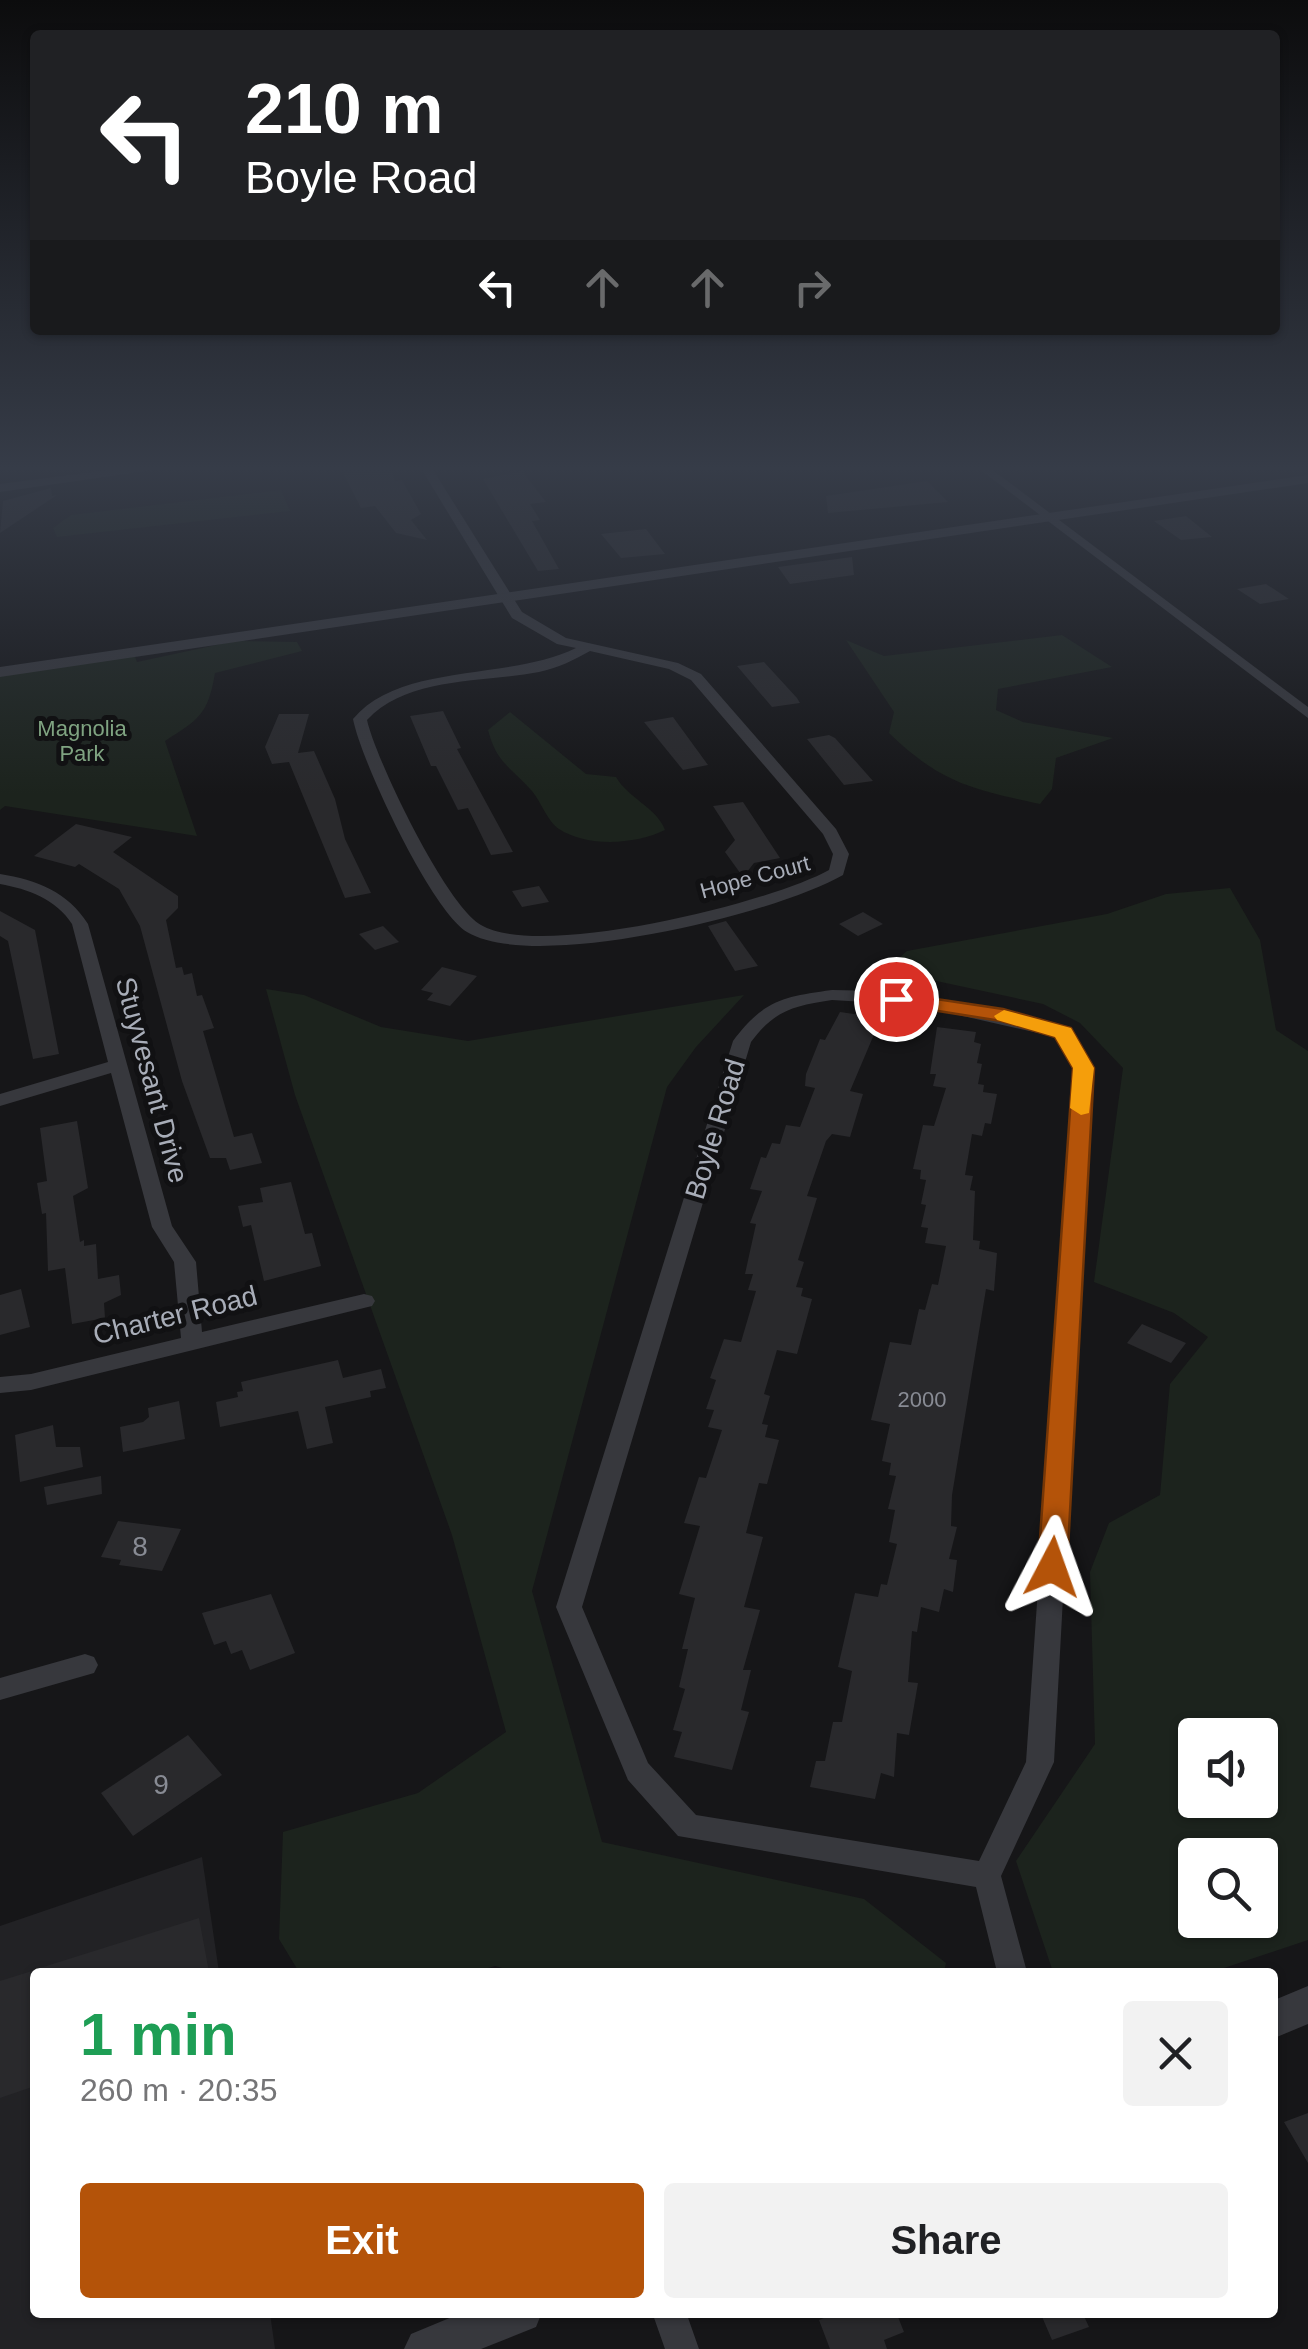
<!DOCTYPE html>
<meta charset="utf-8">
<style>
body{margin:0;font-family:Helvetica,sans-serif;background:#f2f2f2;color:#202124;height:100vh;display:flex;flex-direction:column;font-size:38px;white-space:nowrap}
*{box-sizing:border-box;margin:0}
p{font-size:32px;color:#757577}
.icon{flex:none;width:55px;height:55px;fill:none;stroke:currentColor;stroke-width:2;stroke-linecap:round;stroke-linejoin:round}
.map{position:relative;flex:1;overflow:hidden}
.sheet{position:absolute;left:30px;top:1968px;width:1248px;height:350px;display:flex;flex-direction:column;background:#fff;border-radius:10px;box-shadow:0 2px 8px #0004}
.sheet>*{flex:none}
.top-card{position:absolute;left:30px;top:30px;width:1250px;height:305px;border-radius:10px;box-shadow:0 2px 8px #0004;background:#202124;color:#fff;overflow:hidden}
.fabs{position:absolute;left:1178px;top:1718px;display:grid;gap:20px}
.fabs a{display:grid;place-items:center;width:100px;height:100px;border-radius:10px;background:#fff;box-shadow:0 2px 8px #0004;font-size:50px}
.pin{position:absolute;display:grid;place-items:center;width:85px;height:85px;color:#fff;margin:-42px;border:5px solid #fff;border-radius:50%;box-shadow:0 2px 10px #0007}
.me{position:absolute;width:110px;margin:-55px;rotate:4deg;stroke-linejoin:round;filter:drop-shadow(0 0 8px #0008)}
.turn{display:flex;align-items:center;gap:35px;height:210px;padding:0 50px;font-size:45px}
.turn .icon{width:130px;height:130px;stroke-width:2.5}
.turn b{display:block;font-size:70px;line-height:85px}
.lanes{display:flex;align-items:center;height:95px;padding:0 50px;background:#0003;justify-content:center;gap:50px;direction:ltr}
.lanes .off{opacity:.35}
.round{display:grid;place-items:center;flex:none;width:105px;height:105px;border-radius:10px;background:#f2f2f2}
.overview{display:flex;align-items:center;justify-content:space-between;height:170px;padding:0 50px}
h1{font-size:60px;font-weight:700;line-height:75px;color:#1e9e55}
.primary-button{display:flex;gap:20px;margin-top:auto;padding:20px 50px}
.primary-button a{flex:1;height:115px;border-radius:10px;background:#b45309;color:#fff;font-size:40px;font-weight:700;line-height:115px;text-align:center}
.primary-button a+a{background:#f2f2f2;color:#202124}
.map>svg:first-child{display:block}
</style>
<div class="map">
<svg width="1308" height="2349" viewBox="0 0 1308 2349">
<rect width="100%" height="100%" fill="#161618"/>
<path fill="#222225" d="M202,1857L219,1972H35V2312L270,2313L275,2349H0V1926Z"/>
<path fill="#1c231d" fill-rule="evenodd" d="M281,490L290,511L57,537L53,528L71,515Z
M1062,635L1112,667L998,689L996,710L1023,722L1113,738L1056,758L1052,789L1040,804C971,789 941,783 889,733L894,712L846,640L884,656Z
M235,641L297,642L302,651L215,673C208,715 199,719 165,741L197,836L5,806L0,810V674L134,654L137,662Z
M510,712L586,774L616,777C629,799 656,807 665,830C637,844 588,848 559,829C548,822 541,802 532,791C510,766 497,764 488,730Z
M1230,888L1260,940L1276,1030L1308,1051V1940L1212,1972H1053L1016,1861L1095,1744L1090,1572L1109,1523L1160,1495L1170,1384L1208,1337L1174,1313L1094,1282L1123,1068L1080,1023L1043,1004L885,970L907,951L1107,914L1166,894ZM1195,1735H1260V1800H1195ZM1195,1855H1260V1920H1195Z
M266,989L304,995L381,1027L468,1041L744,995L696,1047L667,1087L532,1591L602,1842L864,1899L946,1963L944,1972H516L495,1966L475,1972H299L279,1939L283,1832L418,1793L506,1732L452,1535L295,1095Z"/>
<path fill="#29292c" d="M339,465H390L395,481L402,480L421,514L411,520L427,540L396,533L375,506L361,508Z
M522,471L546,502L530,504L540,520L532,521L559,569L538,571L483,479Z
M927,481L948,502L828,513L826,496Z
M51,488L52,496L57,495L0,533L3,501Z
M1186,516L1212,537L1181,540L1154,521Z
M646,529L665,554L621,558L601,534Z
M852,557L854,575L790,584L778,567Z
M1266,584L1289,599L1260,604L1237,589Z
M764,662L797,698L800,703L772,707L737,666Z
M443,711L461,748L457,749L513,852L491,855L468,808L458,810L436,766H431L410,716Z
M279,714H309L298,753L314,751L335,799L345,839L371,893L345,898L289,762L272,764L265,747Z
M673,717L708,765L683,770L644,722Z
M829,735L835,738L873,781L844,785L807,739Z
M743,802L780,858L754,863L743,877L725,852L735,840L713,806Z
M76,824L132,837L113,852L178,896V908L166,920L176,968L182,967L184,975L192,973L197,996L202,995L214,1028L203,1031L234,1137L252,1133L262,1163L230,1170L226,1158H210L182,1081L140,926L119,889L79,864L75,867L34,856Z
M539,886L549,902L522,907L512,891Z
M0,911L35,930L59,1054L33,1059L8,941L0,936Z
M863,912L883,924L858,936L839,924Z
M726,921L758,966L735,971L708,926Z
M383,926L399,942L375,950L359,934Z
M442,967L477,976L450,1006L427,1000L433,993L421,990Z
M840,1012L881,1018L850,1091L863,1094L850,1137L832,1134L826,1141L807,1196L817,1198L798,1260L804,1262L796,1287L803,1288L801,1296L812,1299L797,1354L777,1350L764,1394L770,1396L762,1424L768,1425L765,1437L779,1440L767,1484L759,1483L746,1533L763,1537L744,1607L760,1610L743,1670H751L741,1710L749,1712L732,1770L674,1757L682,1732L673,1730L685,1689L679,1687L688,1649H682L695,1598L679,1594L700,1526L684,1523L699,1477L706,1478L722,1430L708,1427L714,1410L706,1409L716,1380L710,1378L724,1339L741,1342L756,1291L748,1290L753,1274H745L756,1224L750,1223L762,1191L750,1189L761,1157L766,1158L772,1143L780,1144L786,1125L800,1127L815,1088L805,1086L806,1074L820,1039L825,1040Z
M937,1027L976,1032L974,1042L981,1044L977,1063L982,1064L978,1084L984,1085L983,1092L997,1094L991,1124L985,1123L982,1136L972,1134L965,1175L973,1176L970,1190L975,1191L973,1240L980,1241L979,1249L997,1253L994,1291L986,1289L952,1495L951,1526L957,1527L949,1559L957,1560L953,1592L944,1589L939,1612L921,1607L917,1632L912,1631L908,1682L918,1683L909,1735L897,1733L894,1777L881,1773L875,1799L810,1787L816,1761H825L833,1722H842L852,1671L838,1667L855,1593L878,1597L881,1584L887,1585L897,1544L889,1542L895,1510L888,1509L896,1476L889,1475L891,1463L882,1461L890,1424L871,1420L890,1342L911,1345L919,1309L925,1310L932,1284L938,1285L946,1246L925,1243L928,1228L921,1227L926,1205L921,1204L926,1180L920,1179L921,1170L913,1169L923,1125L934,1126L946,1088L933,1086L936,1074H930Z
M77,1121L88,1188L73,1196L80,1242L84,1240V1246L96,1244L98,1279L119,1275L121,1295L104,1303L105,1318L72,1324L65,1268L48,1271L46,1213L42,1214L37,1183L47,1181L40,1128Z
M291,1182L305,1234L312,1233L321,1266L264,1281L251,1225L243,1227L238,1206L263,1202L260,1188Z
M21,1289L30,1327L0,1335V1295Z
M1142,1324L1186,1343L1171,1363L1127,1343Z
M338,1360L343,1378L381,1369L386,1388L370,1391L371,1397L325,1407L333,1443L307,1449L298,1411L220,1427L216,1402L238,1397L237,1392L243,1391L241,1382Z
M179,1401L185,1439L123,1452L120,1427L143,1422L149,1417L148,1408Z
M53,1425L56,1447H80L83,1467L20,1482L15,1435Z
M101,1476L102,1494L47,1505L44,1487Z
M118,1521L181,1529L162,1571L119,1565L121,1560L101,1557Z
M271,1594L295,1653L250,1670L242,1650L231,1654L226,1641L214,1645L202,1613Z
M188,1735L222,1775L133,1836L101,1793Z
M199,1918L209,1972H41L40,1968Z
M35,1970V2086L0,2098V1981Z
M1308,2113V2163L1284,2122Z
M838,2312H896L904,2332L884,2340L887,2349H830L819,2320Z
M1040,2312H1082L1089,2327L1052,2340Z"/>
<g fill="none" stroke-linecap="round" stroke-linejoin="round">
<path fill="#37383d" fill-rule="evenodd" d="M419,465H430L522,612L566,638L678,663L701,674L836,829L849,854L843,875C776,914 534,973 467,932C431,910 361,761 353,719C400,662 509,681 576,648L557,644L512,618ZM590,651L669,669L691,680L823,834L833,854L829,870C770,903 540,960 481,925C446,905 376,760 367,720C408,676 484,683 539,672C558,668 574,660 590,651Z
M974,465H986L1308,707V718Z
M0,874C37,880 68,892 88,924L172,1226L196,1262L202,1332L364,1294L372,1296L375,1301L372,1306L31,1390L0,1393V1377L31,1374L181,1338L174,1262L152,1227L111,1073L0,1106V1094L108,1062L72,924C56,899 28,889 0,884Z
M832,990C913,990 991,1008 1069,1029L1092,1068L1054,1762L1001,1876L1027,1972H997L976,1887L678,1836L628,1780L556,1607L733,1041C764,1000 782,997 832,990ZM832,1000L914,1005L1056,1037L1074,1068L1026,1762L979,1861L696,1815L648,1763L582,1607L751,1042C775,1010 793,1006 832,1000Z
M85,1654L94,1657L98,1665L94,1673L0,1700V1678Z
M652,2312H686L699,2349H665Z"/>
<path fill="#37383d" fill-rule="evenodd" d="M147,465H188L0,492V484Z
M1308,475V483L0,677V667Z
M1308,1986V2024L1272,2039V2001Z
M464,2312H542L536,2327L481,2349H404L411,2334Z"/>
</g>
<linearGradient id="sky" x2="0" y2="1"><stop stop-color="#0c0c0d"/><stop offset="0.59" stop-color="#363c48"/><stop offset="1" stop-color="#363c48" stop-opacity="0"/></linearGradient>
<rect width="1308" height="794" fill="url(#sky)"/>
<path fill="#b45309" stroke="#753606" stroke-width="2.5" d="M896,993L1003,1009L1071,1028L1094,1068L1067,1567L1063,1575H1042L1038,1567L1073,1068L1055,1037L1001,1021L888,1003L885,999Z"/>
<path fill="#f59e0b" d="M1004,1010L1071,1028L1094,1068L1089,1113L1081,1115L1070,1108L1073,1068L1055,1037L997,1020L994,1016Z"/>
<g text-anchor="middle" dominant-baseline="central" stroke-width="10" stroke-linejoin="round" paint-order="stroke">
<g font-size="22" fill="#7fa381" stroke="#111113">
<text x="82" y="728">Magnolia<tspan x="82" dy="25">Park</tspan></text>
</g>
<g font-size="22" fill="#a8adb8" stroke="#111113">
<text transform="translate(755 877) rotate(-15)">Hope Court</text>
</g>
<g font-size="22" fill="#888b94">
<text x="922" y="1399">2000</text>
</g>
<g font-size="28" fill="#a8adb8" stroke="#111113">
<text transform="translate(152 1080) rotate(75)">Stuyvesant Drive</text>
<text transform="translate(715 1129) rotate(-73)">Boyle Road</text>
<text transform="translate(175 1315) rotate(-14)">Charter Road</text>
</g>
<g font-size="28" fill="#888b94">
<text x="140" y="1546">8</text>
<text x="161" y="1784">9</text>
</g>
</g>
</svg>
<div class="fabs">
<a><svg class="icon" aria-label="sound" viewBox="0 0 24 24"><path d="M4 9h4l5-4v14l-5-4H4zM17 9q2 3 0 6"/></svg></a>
<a><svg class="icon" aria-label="search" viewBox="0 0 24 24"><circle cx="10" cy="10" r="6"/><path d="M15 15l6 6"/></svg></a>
</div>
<div class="pin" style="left:896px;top:999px;background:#d93025"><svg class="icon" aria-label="arrive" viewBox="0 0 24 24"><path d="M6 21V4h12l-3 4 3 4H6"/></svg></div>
<svg class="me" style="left:1052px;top:1567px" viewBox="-20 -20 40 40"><path d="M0-17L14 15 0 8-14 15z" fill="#b45309" stroke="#fff" stroke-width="4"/></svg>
<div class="top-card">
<div class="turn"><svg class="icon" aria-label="left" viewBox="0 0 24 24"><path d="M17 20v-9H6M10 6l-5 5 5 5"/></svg><div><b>210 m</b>Boyle Road</div></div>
<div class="lanes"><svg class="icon" aria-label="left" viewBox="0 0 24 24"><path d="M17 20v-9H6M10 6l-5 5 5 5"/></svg><svg class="icon off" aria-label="ahead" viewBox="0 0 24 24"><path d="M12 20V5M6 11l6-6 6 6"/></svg><svg class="icon off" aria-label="ahead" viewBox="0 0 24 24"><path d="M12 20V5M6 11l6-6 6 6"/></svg><svg class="icon off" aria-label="right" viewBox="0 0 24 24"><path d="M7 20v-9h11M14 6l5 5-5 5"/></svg></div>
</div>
<section class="sheet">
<div class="overview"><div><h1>1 min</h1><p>260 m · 20:35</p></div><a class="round"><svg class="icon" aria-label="close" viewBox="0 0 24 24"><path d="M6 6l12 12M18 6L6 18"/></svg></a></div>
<div class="primary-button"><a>Exit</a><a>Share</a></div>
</section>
</div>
